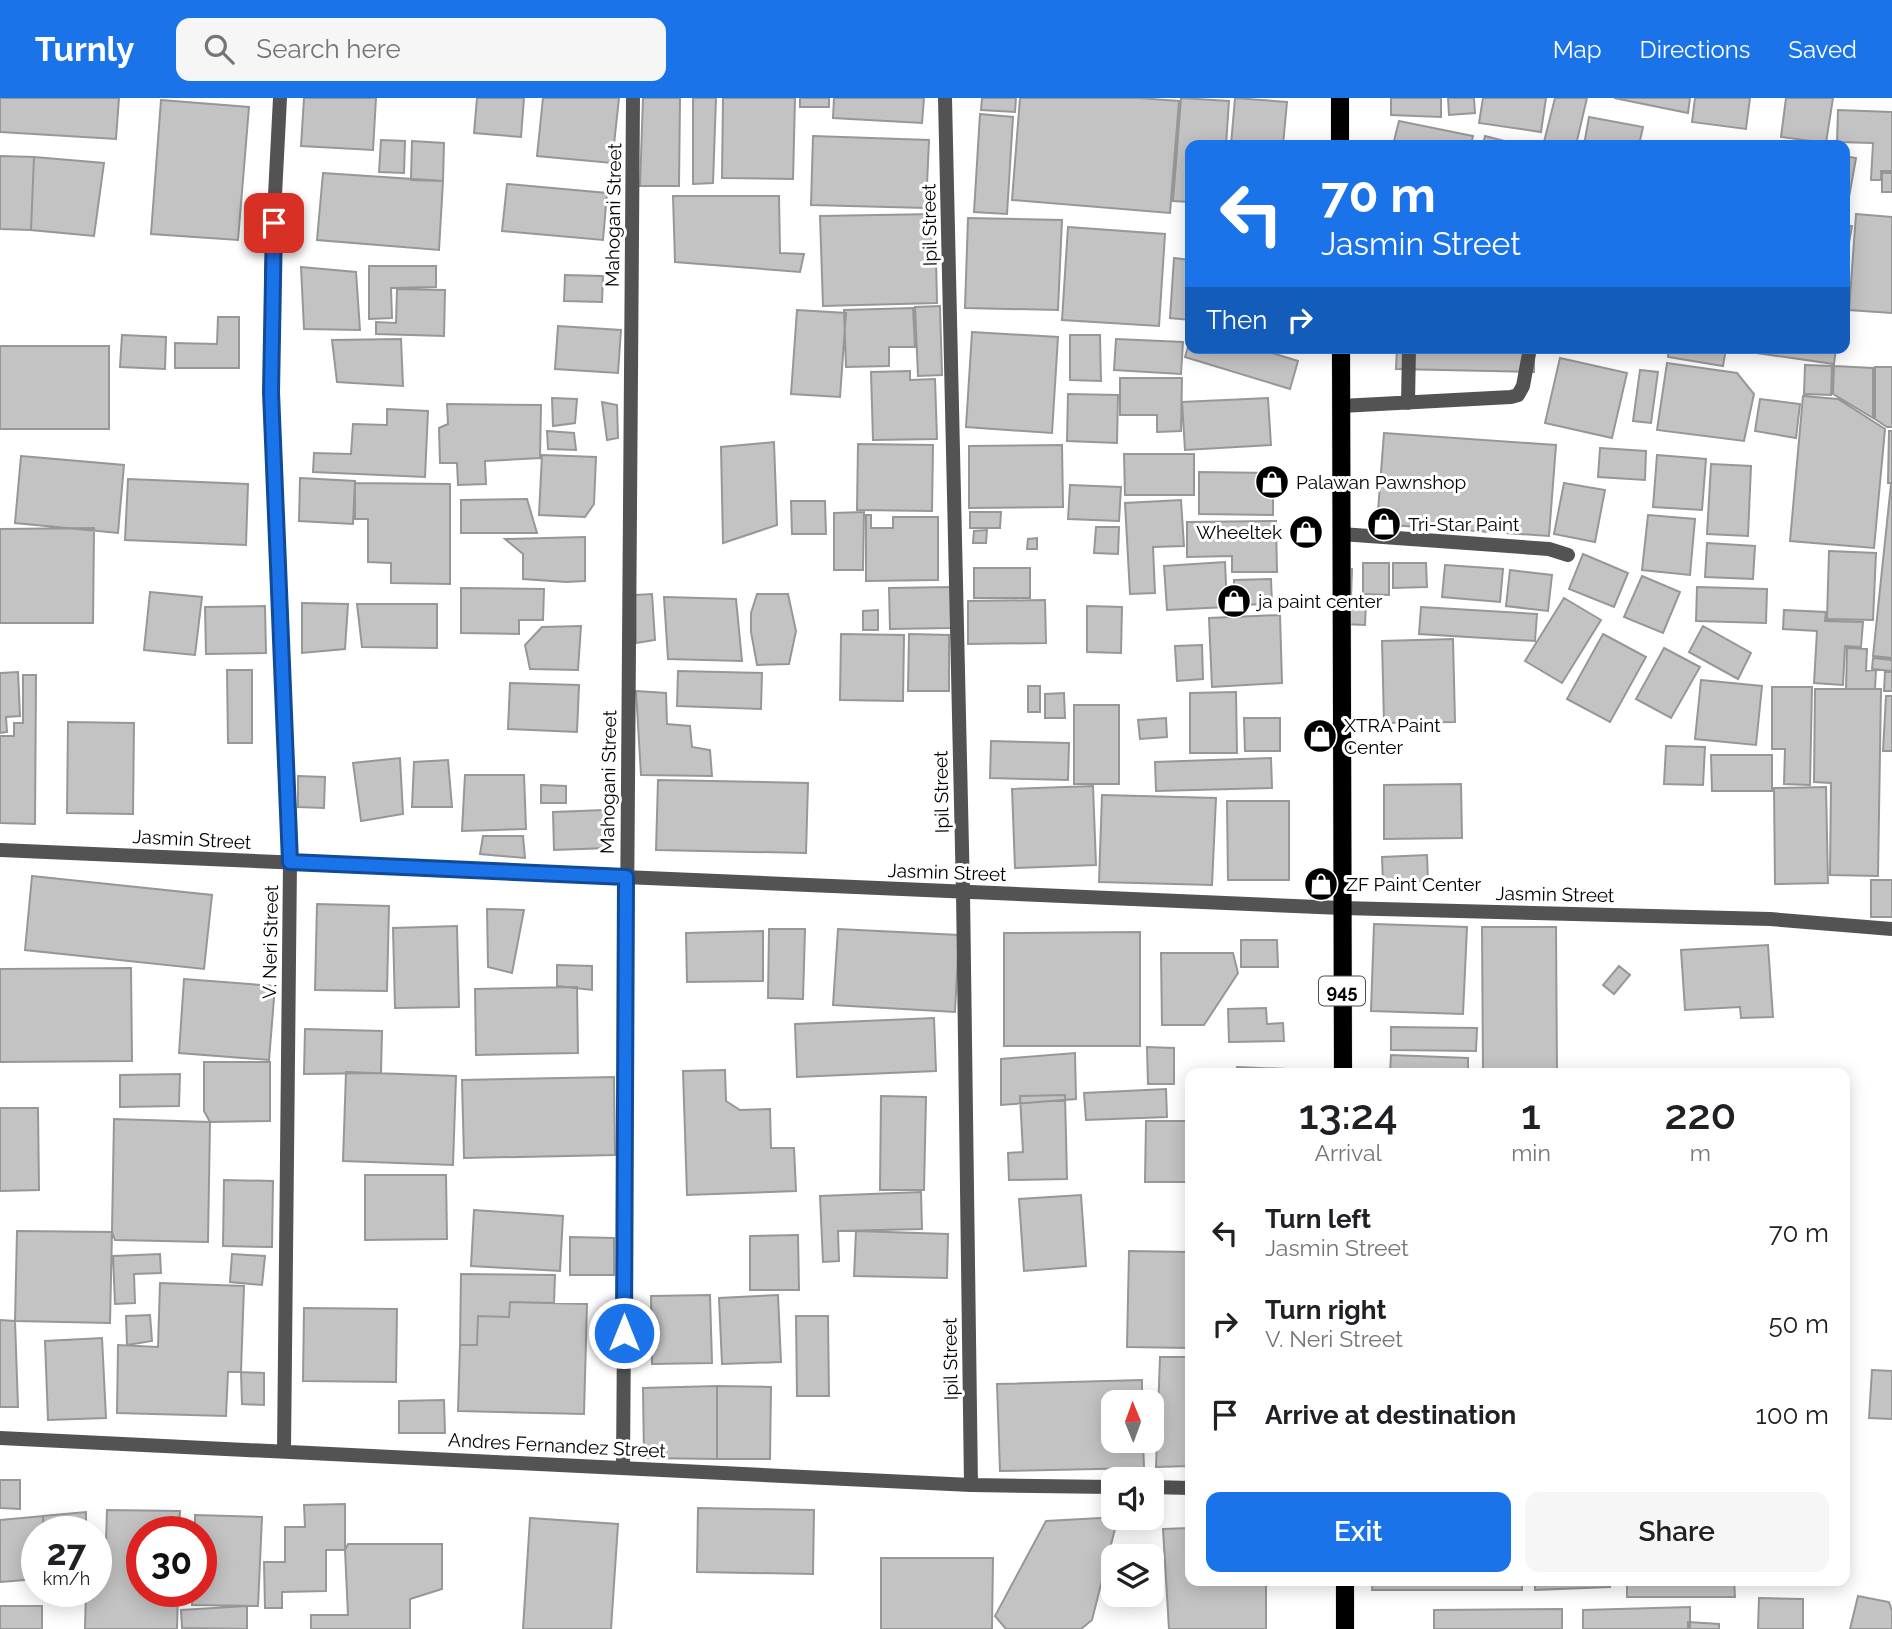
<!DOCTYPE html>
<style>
body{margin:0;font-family:Raleway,sans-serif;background:#f6f6f6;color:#202124;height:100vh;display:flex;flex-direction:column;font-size:26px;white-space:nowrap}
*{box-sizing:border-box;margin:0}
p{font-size:23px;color:#757577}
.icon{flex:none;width:38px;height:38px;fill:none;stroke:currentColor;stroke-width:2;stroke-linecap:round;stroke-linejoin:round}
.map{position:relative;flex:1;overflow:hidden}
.side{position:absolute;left:1185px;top:970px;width:665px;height:518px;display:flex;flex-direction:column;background:#fff;border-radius:14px;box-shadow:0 4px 18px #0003}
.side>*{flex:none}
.banner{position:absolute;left:1185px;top:42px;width:665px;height:214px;border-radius:14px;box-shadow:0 4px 18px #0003;background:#1a73e8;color:#fff;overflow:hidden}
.needle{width:46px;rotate:359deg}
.controls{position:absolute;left:1101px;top:1292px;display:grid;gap:14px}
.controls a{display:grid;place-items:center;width:63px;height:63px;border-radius:14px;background:#fff;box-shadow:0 4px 18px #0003;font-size:35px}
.speed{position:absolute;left:21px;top:1418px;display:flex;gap:14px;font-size:35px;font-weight:700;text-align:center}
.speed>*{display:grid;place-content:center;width:91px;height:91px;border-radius:50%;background:#fff;box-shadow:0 4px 18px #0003;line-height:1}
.speed small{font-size:18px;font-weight:400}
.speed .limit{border:10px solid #d22;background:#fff;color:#111}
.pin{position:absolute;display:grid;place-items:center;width:60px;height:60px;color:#fff;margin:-30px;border-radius:14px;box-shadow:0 4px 10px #0006}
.me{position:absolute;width:77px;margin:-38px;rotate:0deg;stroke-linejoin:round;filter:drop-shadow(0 0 5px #0008)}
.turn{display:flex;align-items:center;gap:24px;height:147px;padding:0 21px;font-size:32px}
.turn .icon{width:91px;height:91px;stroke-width:2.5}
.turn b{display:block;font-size:49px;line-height:60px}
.then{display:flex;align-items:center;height:66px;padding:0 21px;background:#0003;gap:14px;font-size:26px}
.eta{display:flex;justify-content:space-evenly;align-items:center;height:119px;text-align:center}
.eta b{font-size:42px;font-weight:600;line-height:49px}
.primary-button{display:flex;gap:14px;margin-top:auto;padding:14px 21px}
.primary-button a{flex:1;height:80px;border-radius:14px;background:#1a73e8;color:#fff;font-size:28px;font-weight:600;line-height:80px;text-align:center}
.primary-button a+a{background:#f6f6f6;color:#202124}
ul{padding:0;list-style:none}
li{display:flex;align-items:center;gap:21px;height:91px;padding:0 21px}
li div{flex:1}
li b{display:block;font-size:26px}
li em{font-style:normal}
header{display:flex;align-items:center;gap:42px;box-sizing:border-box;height:98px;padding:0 35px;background:#1a73e8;color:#fff}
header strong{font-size:33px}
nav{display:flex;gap:38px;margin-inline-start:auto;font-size:24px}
.search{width:490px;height:63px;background:#f6f6f6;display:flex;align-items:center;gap:18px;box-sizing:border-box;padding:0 24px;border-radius:14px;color:#757577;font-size:26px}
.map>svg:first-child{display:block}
</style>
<header>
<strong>Turnly</strong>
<div class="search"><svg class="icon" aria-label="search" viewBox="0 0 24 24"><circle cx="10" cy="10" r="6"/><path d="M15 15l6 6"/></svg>Search here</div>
<nav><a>Map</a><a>Directions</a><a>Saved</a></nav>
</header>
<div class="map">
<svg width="1892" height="1531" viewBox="0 0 1892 1531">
<rect width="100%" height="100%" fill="#fff"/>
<path fill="#c3c3c3" stroke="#979797" stroke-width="2" d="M0,0H119L116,41L0,34Z
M304,0H376L373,52L301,48Z
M477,0H524L521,39L474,35Z
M543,0H619L612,65L537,58Z
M643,0H680L679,88H640Z
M693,0H716L713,85L693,86Z
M723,0H795L793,81L722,80Z
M800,0H829V9H800Z
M834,0H924L922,25L833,20Z
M982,0H1016L1015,14L981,12Z
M1020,0H1139L1179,3L1170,115L1012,102Z
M1181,0L1229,3L1226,47H1190V104L1173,103Z
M1235,0L1287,4L1283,47H1231Z
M1391,0H1441V19L1391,17Z
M1448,0H1474L1475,15L1449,17Z
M1483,0H1546L1541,34L1479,25Z
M1555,0H1587L1576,47H1558L1544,44Z
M1614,0H1690L1688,15Z
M1695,0H1750L1746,31L1692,24Z
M1786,0H1833L1826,45L1781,39Z
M161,2L249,9L238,142L151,136Z
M1838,12L1892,14V73H1881V82H1871L1873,45L1837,44Z
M980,16L1013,19L1007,116L974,114Z
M1589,19L1643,29L1639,47H1584Z
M1399,23L1473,38L1471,47H1393Z
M813,38L929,42L926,110L811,107Z
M1485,38L1520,47H1483Z
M381,42L405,43L404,75L379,74Z
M412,43L444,45L443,83L411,82Z
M0,58L34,59L31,132L0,131Z
M1844,58L1856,60L1845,122H1844Z
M34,59L104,65L94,138L31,132Z
M323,75L443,83L439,152L317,142Z
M1882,75H1892V94H1882Z
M507,86L607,95L603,142L502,133Z
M673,98H779L780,155L804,156L800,174L675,164Z
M935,116L937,205L823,208L820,118Z
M1856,116L1892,119V215L1849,212Z
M968,120L1062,122L1058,212L965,210Z
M1844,127L1852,128L1844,173Z
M1068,129L1165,136L1159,228L1062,222Z
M1174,160L1190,162V222L1170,220Z
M369,168H436V189L391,190L392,220L369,221Z
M301,169L356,174L360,232L304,231Z
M565,177L603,178L602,204L564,203Z
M397,191L445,192L444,238L376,236V224L396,225Z
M940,208L942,277L918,278L915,209Z
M913,210L915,249H889V268L846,269L844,212Z
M797,212L846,215L840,299L791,296Z
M218,219H239V270H175V245L217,246Z
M558,228L621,232L618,275L555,271Z
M972,234L1058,239L1052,335L966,329Z
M122,237L166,239L165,271L120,269Z
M1070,237H1100L1101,283L1070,282Z
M401,241L403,288L337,284L332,242Z
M1116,241L1183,244L1181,276L1114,272Z
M1190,242V250H1256L1298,263L1290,291L1185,259Z
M0,248H109V331H0Z
M1397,250H1534V274L1396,271Z
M1669,250H1726L1723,268L1668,259Z
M1743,250H1836L1834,266L1742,253Z
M1560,260L1627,275L1612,340L1545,325Z
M1667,265L1737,275L1754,296L1744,343L1657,332Z
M1805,267L1832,268L1831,297L1804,296Z
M1834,268L1873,270V320L1833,296Z
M1875,269H1892V329H1887L1875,321Z
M1640,272L1658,274L1651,325L1633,323Z
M910,273V282L935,281L937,341L873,342L871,274Z
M1120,280H1182L1181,333L1157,334V317H1120Z
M1068,296L1118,297L1117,345L1067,343Z
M1803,298L1838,301L1885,331L1874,450L1790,443Z
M552,300L577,301L575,325L553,328Z
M1268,300L1271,347L1185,352L1182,304Z
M1760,301L1800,306L1796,340L1755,333Z
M602,304L617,307L618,340L607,342Z
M447,306L541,307L540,360L485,363L486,386L458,387L457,365H440L439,330L448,326Z
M387,311L428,313L425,379L313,374L314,355L351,356L353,326L387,327Z
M547,333L574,335L576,352L548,351Z
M1889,333H1892V385H1888Z
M1384,335L1556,347L1549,438L1377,426Z
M774,344L777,427L723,445L721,349Z
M858,346L933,347L932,413L857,412Z
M1062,347L1063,409L969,410V348Z
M1600,350L1646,353L1645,382L1598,379Z
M1124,356H1194V397H1125Z
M542,357L596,359L594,406L585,419L539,417Z
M1657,357L1706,361L1702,412L1653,409Z
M21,358L124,367L118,435L15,425Z
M1711,366L1751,368L1748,438L1707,436Z
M1199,374L1273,375V417L1199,416Z
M300,380L355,383L353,426L299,423Z
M128,381L248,386L246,447L125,442Z
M355,385L450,386V486L391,485V465L368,464V421H355Z
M1564,385L1605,392L1595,444L1554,436Z
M1891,386H1892V560L1873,558Z
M1070,387L1121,389L1119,423L1068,421Z
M527,401L537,435H461V402Z
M1181,402L1184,448L1153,449L1155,495L1130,496L1125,405Z
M791,403H825L826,436H792Z
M864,414L863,472H834V415Z
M970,414H1001L1000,430H970Z
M866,417H871V430H893V419H938V482L866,483Z
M1648,417L1695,421L1690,477L1642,472Z
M1276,423L1277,474H1232V458L1187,459V424Z
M1096,429H1119L1118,456L1094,455Z
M94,430L93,525H0V431Z
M987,432L986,445H973L974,433Z
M585,439V483L566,484L523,481V456L505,441Z
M1037,440V451H1027L1028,441Z
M1707,445L1755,448L1753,481L1705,479Z
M1829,453L1876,455L1873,522L1827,521Z
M1583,456L1628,475L1614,509L1569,491Z
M1225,464L1227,509L1167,512L1164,468Z
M1363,465H1389V497L1363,496Z
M1393,465H1426L1427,489L1393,490Z
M1445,467L1503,471L1500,504L1442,499Z
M974,470H1030V500H974Z
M1345,470L1352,471L1351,501L1366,502L1365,527L1343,526Z
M1510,472L1552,477L1548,513L1506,508Z
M1642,478L1680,494L1663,535L1624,519Z
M1271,481L1272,506L1234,507V482Z
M951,489L952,530L890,531L889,490Z
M1697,489L1767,491L1766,525L1696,523Z
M461,490L544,491L543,522H519V536L461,535Z
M150,494L202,499L195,557L144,552Z
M652,496L655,542L636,545L635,497Z
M757,496H788L796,533L789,566L757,567L751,534V515Z
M664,499L736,501L742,563L668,561Z
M1564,500L1601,522L1562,585L1525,563Z
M1045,502L1046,545L968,546V503Z
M302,505L348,506L345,551L302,555Z
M357,506H437V550L362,549Z
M265,508L266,555L206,556L205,509Z
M1087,508L1122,509L1121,555L1087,554Z
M1421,509L1537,516L1535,543L1419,536Z
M878,512V532H863V513Z
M1784,512L1826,514L1825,523L1863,524L1861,549L1845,548L1843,587L1814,585L1817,533L1783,531Z
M1280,517L1282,585L1212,589L1209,520Z
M581,528L578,572L530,571L525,547L542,529Z
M1703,528L1751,555L1738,581L1689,554Z
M841,536L904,537L903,603L840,602Z
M909,536L949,537V593H908Z
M1603,536L1646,559L1610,624L1567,601Z
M1453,541L1455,624L1384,625L1382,543Z
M1202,547L1203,581L1177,583L1175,548Z
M1664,550L1700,569L1671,620L1636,601Z
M1847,550L1867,551L1866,573L1876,572L1875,591H1846Z
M1873,560L1892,562V573L1872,571Z
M227,572H252V645H228Z
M678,573L762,575L761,611L677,608Z
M18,574L20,618L6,619L7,634L0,635V575Z
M1885,574H1892V593H1884Z
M23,577H36L35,726L0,725V638H14V625H23Z
M1701,582L1762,588L1756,647L1695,641Z
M510,585L579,587L577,634L508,631Z
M1028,588H1040V614H1028Z
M1772,589H1812L1810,687L1784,686L1785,651H1772Z
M1815,591H1881L1878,778L1830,777L1831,685L1814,684Z
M636,593L666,595L667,626L690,628L692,649L710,652L712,678L641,677Z
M1236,594L1237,655H1190V595Z
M1064,595L1065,620H1045V596Z
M1886,598H1892V653H1883Z
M1074,607H1119V686H1074Z
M1166,620L1167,639L1140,641L1138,622Z
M1244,620H1280V653H1245Z
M68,624L134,625L133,716L67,715Z
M991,643L1069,645L1068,682L990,680Z
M1666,648L1705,649L1703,687L1664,686Z
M1711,657H1772V693H1712Z
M400,660L403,716L361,723L353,665Z
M1271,660L1272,690L1156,693L1155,664Z
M448,662L452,709H412L414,664Z
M465,677H524L526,731L462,733Z
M298,678L325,679L324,710L298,709Z
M658,682L808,685L806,755L656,752Z
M1461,686L1462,740L1384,741V687Z
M541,687L566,688V705H541Z
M1093,688L1096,767L1015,770L1012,691Z
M1826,689L1828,785L1775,786L1774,690Z
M1102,697L1216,700L1212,787L1099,784Z
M1227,703H1289V782H1228Z
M605,712L608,750L554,752L553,714Z
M483,738H523L525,760L480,756Z
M1427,757L1428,783L1383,784L1382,759Z
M32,778L212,797L204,871L25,852Z
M1871,782H1892V819H1871Z
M317,806L389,808L387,893L315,892Z
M487,811L524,812L512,875L488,869Z
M1374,826L1467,829L1463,916L1371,913Z
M457,828L459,909L395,910L393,830Z
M1482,829H1556L1557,975H1483Z
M769,831H805L803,901L768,900Z
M838,831L959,837L955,914L833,907Z
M763,833V883L687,884L686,835Z
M1140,834V948H1004V835Z
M1241,842H1277L1278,869H1241Z
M1768,847L1773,919L1741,920L1740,909L1685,912L1681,852Z
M1161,855H1233L1238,875L1204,927H1162Z
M557,867L592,868V892L557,888Z
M1619,868L1630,877L1614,896L1603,887Z
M131,870L132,963L0,964V871Z
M184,881L275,888L269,962L179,955Z
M577,889L578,955L476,957L475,891Z
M1266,910L1267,926L1283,925L1284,943L1229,944L1228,911Z
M934,920L936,973L797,979L795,926Z
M1391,929L1477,930L1476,953L1391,952Z
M305,931L382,933L381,975L304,976Z
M1147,949L1174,950V986H1148Z
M1075,955L1076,1001L1001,1007V961Z
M1391,957L1468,960V975H1390Z
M204,964H270V1023L210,1024L204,1013Z
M1237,969L1286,971V975H1236Z
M725,972L726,1003L740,1012L770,1011L771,1050H794L796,1093L687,1097L683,973Z
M346,974L456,978L453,1067L343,1063Z
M180,976L179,1008L120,1009V977Z
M614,979L615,1057L464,1060L462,982Z
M1166,991L1167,1019L1086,1022L1084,995Z
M1065,997L1067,1081L1009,1082L1008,1055L1023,1054L1020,998Z
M881,998L926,999L924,1092H880Z
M0,1010H38L39,1092L0,1093Z
M114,1021L210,1024L208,1144L115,1142L112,1134Z
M1146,1023H1190V1084H1145Z
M365,1077H446L447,1141L365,1142Z
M224,1082L273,1083L272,1149L223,1148Z
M921,1094L922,1131L838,1133L839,1163L823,1164L820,1098Z
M1081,1097L1086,1168L1024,1173L1019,1101Z
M474,1112L563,1118L560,1173L471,1168Z
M17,1133L112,1134L110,1225L15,1223Z
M856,1133L948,1136L947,1180L854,1178Z
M798,1137L799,1192H750V1138Z
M570,1139L614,1140V1177H570Z
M1129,1153L1190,1154V1250L1127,1249Z
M160,1156L161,1175L134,1176L135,1205L115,1206L113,1158Z
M232,1156L265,1158L262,1187L230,1184Z
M461,1176L555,1177L554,1205L510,1204L509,1219L478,1218L477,1247H460Z
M160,1185L244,1188L241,1274H228L226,1318L117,1315L118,1247L158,1249Z
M710,1197L712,1265L652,1266L651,1198Z
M778,1197L781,1264L722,1266L719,1200Z
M510,1204L587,1206L584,1316L458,1313L460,1247H477L478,1218L509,1219Z
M304,1210L397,1211L396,1284L303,1283Z
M150,1217L152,1243L127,1247L126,1218Z
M796,1218H828L829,1298H797Z
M0,1222L15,1223L18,1309H0Z
M102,1240L106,1320L48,1322L45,1243Z
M1160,1259H1190V1368L1156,1369Z
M1872,1272L1892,1273V1321L1869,1320Z
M241,1274L264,1275V1307L242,1306Z
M1142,1282V1304H1113V1342H1143L1144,1370L1000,1373L997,1286Z
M717,1288V1361L644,1360L643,1290Z
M717,1288L771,1289L770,1361H717Z
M444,1302L445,1335H399V1303Z
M0,1382H20V1411L0,1410Z
M345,1406V1452H326V1493L282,1494V1510H265L264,1464H285V1429H305L304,1407Z
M698,1410L814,1412L813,1476L697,1474Z
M107,1412L180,1413L179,1433H142V1493H178L177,1531H85L86,1493H96V1443H106Z
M86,1414V1433H44L43,1418Z
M195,1417L262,1419L258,1508L192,1507L193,1493H201V1433H195Z
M43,1418L44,1433H37V1481L0,1484V1422Z
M1118,1419L1092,1522L1081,1531H1006L995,1518L1046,1423Z
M530,1420L618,1426L611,1531H523Z
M1190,1430V1482H1266V1531H1169L1163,1431Z
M348,1446H442V1491L410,1501V1531H311V1517H348L345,1452Z
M881,1460H993L992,1531H881Z
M1373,1482H1522V1492H1372Z
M1535,1482H1610V1489L1535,1492Z
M1627,1482H1734L1735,1499H1627Z
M1858,1498L1889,1504L1892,1513V1531H1850Z
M1759,1500L1803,1501V1531H1758Z
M0,1508H42V1531H0Z
M247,1508V1531L182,1530L181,1512Z
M1690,1509V1531H1583V1512Z
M1562,1511V1531H1434V1512Z
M1688,1524L1719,1526V1531H1688Z"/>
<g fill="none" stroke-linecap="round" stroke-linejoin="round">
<g stroke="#dbdbdb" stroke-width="19">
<path id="primary" d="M1340,0V47
M1341,250L1343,975
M1345,1482V1531"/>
</g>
<path stroke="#535353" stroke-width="14" d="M1408,305L1409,250
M1341,308L1511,299L1518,297L1523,288L1530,250"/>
<path stroke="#535353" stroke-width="14" d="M280,0L271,175V294L290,764L284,1353
M945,0L963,794L971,1387
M1341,436L1549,451L1568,457
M0,752L1342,810L1770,821L1892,831
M0,1340L971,1387L1113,1389
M623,1369L633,0
M1152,1389L1190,1390"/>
<use href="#primary" stroke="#000" stroke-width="18"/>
</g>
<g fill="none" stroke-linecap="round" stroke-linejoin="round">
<g stroke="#114b97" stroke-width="18">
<path id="route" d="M274,125L271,294L290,764L626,779L624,1235"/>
</g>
<use href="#route" stroke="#1a73e8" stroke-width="12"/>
</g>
<defs>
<g id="shop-disc" transform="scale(1.75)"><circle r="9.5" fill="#000" stroke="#fff"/><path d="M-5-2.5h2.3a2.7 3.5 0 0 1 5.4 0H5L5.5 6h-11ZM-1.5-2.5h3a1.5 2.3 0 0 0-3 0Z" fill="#fff"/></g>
</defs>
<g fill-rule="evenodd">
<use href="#shop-disc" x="1272" y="384"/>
<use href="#shop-disc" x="1384" y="426"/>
<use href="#shop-disc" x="1306" y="434"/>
<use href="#shop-disc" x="1234" y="503"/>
<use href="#shop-disc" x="1320" y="638"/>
<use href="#shop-disc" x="1321" y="786"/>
</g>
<g text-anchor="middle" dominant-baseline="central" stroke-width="6" stroke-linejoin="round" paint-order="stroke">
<rect fill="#fff" stroke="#4c4c4c" stroke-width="2" x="1319" y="878.5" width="46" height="29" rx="5"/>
<g font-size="18" font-weight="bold" fill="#000">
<text x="1342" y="893">945</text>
</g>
<g font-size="19" fill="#000" stroke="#fff">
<text transform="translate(613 117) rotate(-89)">Mahogani Street</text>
<text transform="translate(929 127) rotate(-91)">Ipil Street</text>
<text transform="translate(608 684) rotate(-89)">Mahogani Street</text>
<text transform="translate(941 694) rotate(-91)">Ipil Street</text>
<text transform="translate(192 741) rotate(3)">Jasmin Street</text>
<text transform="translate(947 774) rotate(2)">Jasmin Street</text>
<text transform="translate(1555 796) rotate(1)">Jasmin Street</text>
<text transform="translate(270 844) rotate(-89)">V. Neri Street</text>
<text transform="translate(950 1261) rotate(-91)">Ipil Street</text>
<text transform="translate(557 1347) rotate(3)">Andres Fernandez Street</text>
</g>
<g font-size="19" fill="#000" stroke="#fff" text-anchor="start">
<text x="1296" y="384">Palawan Pawnshop</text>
<text x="1408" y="426">Tri-Star Paint</text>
<text x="1282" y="434" text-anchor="end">Wheeltek</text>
<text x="1258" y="503">ja paint center</text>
<text x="1344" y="627">XTRA Paint<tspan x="1344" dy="22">Center</tspan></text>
<text x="1346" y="786">ZF Paint Center</text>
</g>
</g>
</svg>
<div class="controls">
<a><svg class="needle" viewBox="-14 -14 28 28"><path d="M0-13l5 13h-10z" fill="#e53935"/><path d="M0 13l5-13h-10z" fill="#757577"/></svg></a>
<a><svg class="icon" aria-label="sound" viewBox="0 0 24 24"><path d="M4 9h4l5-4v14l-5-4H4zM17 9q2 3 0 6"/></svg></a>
<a><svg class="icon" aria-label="layers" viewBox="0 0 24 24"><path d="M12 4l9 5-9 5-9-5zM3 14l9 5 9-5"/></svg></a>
</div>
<div class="speed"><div>27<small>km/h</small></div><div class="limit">30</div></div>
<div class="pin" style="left:274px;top:125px;background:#d93025"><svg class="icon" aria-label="arrive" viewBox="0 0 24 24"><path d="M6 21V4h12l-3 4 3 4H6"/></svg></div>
<svg class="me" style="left:624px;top:1235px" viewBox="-20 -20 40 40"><circle r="17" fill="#1a73e8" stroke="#fff" stroke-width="3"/><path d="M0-11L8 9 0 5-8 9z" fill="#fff"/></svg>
<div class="banner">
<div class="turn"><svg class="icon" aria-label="left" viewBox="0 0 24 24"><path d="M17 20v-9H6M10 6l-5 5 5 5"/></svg><div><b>70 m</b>Jasmin Street</div></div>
<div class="then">Then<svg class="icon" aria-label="right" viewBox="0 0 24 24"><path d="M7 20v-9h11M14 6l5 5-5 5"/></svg></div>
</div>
<section class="side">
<div class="eta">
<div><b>13:24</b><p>Arrival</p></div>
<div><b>1</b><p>min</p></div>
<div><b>220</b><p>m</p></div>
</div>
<ul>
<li><svg class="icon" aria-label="left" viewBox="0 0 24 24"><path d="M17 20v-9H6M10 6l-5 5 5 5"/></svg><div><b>Turn left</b><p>Jasmin Street</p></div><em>70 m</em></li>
<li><svg class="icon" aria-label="right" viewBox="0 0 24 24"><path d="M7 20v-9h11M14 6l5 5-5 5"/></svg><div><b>Turn right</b><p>V. Neri Street</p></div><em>50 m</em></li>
<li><svg class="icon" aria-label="arrive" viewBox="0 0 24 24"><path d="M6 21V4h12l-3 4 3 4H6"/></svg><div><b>Arrive at destination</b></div><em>100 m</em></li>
</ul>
<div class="primary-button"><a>Exit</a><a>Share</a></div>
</section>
</div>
